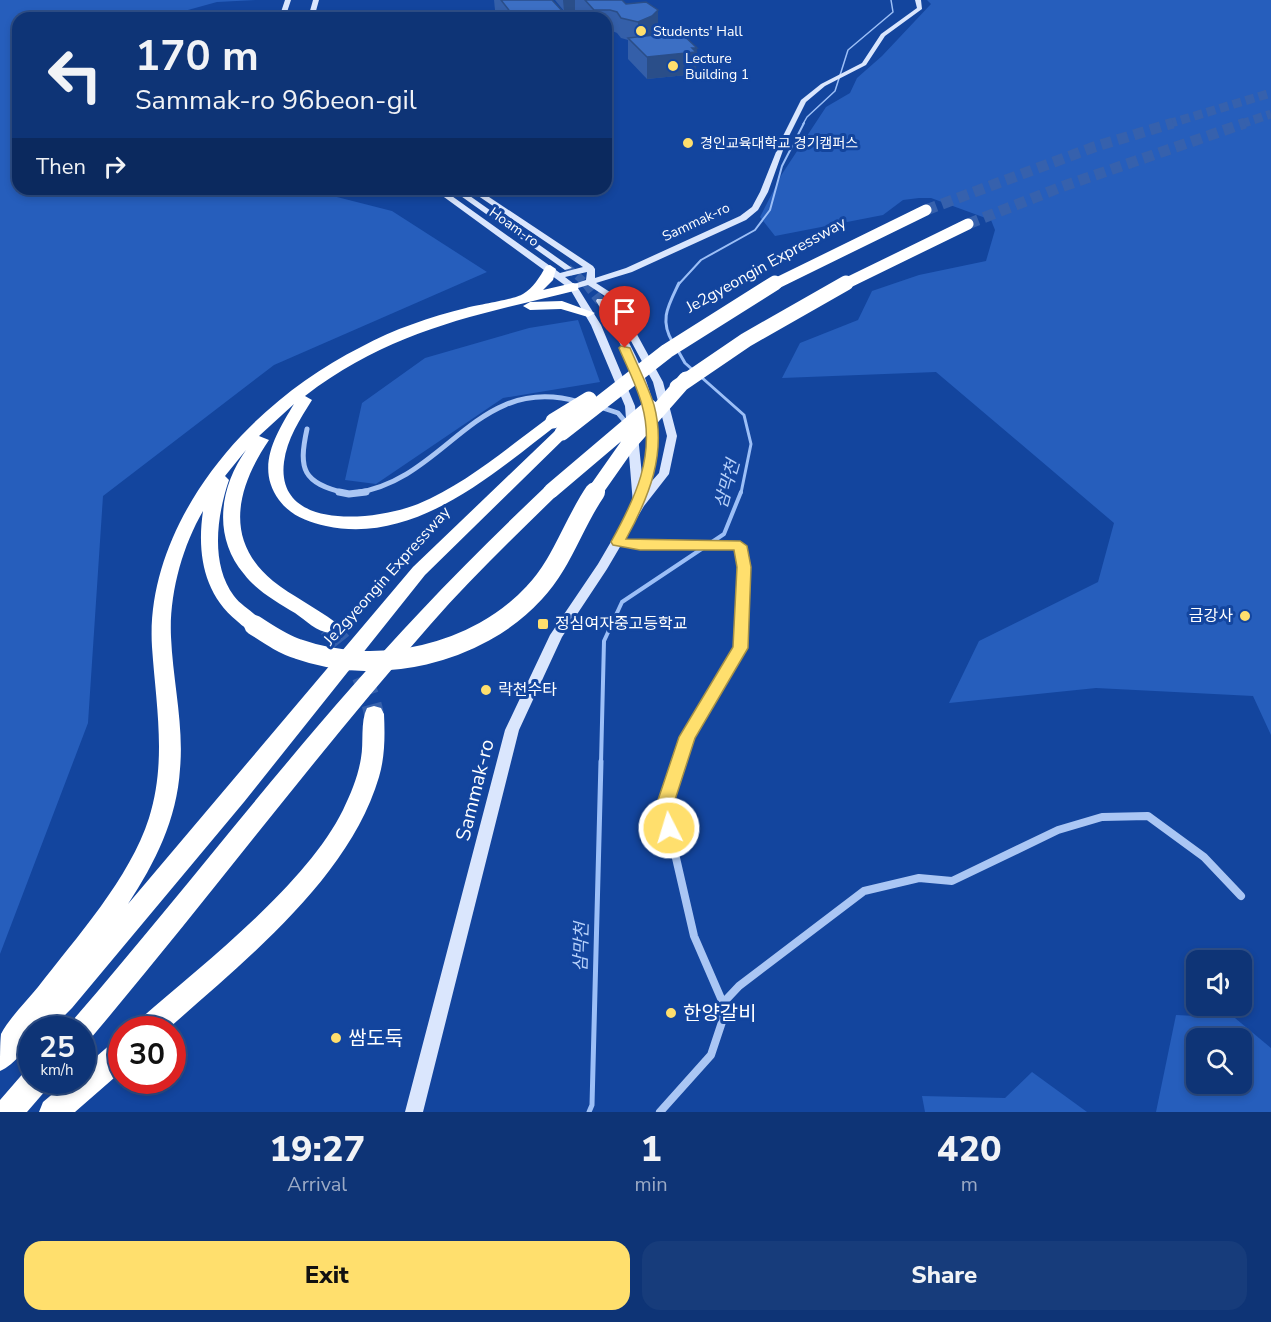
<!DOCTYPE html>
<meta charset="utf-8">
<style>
body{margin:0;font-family:"Nunito Sans","Noto Sans KR",sans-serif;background:#173c7b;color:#f1f3f6;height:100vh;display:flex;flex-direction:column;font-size:22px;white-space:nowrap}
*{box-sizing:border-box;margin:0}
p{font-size:20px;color:#9baac5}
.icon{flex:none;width:33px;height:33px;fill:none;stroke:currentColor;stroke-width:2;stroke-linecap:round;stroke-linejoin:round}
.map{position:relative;height:1112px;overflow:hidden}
.side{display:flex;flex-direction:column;background:#0e3476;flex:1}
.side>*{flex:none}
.top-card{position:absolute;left:12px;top:12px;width:600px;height:183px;border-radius:18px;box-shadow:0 3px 9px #0003,0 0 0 2px #2e4f88;background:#0e3476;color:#f1f3f6;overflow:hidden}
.tools{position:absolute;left:1186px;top:950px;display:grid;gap:12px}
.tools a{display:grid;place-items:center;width:66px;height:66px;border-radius:12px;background:#0e3476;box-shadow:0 3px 9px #0003,0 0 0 2px #2e4f88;font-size:30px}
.speed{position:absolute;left:18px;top:1016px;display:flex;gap:12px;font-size:30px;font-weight:700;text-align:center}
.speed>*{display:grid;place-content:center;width:78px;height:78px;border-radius:50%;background:#0e3476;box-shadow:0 3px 9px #0003,0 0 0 2px #2e4f88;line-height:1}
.speed small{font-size:15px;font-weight:400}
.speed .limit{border:9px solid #d22;background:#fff;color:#111}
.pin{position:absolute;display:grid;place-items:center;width:51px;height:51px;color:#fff;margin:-62px -26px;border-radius:50% 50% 50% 0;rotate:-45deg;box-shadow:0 0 6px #0007}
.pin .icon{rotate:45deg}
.me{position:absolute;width:66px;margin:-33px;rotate:355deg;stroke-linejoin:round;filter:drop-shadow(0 0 4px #0008)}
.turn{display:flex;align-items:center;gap:21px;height:126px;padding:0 24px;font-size:27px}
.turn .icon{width:78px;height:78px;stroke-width:2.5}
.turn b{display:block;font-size:42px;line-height:51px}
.then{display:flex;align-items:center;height:57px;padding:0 24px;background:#0003;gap:12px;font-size:22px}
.eta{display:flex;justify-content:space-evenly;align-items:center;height:102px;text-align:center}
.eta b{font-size:36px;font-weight:800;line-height:42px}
.button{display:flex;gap:12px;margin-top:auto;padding:12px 24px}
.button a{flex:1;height:69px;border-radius:18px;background:#ffdf6d;color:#111;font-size:24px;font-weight:800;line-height:69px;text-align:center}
.button a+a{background:#173c7b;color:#f1f3f6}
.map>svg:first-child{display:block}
</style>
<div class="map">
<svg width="1271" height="1112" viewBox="0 0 1271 1112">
<rect width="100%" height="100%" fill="#13459e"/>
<path fill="#265ebc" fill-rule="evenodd" d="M0,0H256L217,2L177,13L176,18H18V189H333V196L392,211L487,272L274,365L103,496L88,723L0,954Z
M927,0H1271V735L1253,696L1096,688L949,703L979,641L1098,582L1114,523L936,372L782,378L800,343L858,320L872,291L919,275L986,261L995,230L991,220L931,198H919L903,200L883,215L775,236L760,217L782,174L826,107L850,93L857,78L882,56L931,4Z
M578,320L600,382L503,398L376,484L345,480L362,403L425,358L529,328Z
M1176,1015L1235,1018L1271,1048V1112H1156ZM1197,1038H1242V1083H1197Z
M1032,1072L1087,1112H925L922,1096L1005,1098Z"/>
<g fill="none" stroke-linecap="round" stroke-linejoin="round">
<path stroke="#9cbff7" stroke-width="1.5" d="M803,124L807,117L835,91L848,50L893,12L891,0"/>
<path stroke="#9cbff7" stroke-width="2" d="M678,285L701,260L755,230L770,210L782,166L804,123"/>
<path stroke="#9cbff7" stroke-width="3" d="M673,343C659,320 668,306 679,283
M677,349L685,363L694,371
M700,376L744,415L751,444L741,493"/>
<path stroke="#9cbff7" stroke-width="4" d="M601,763L604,641L622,602L724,534L741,492"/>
<path stroke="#9cbff7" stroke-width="5" d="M589,1112L592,1105L601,761"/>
<path stroke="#3661ad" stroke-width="8" stroke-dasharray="8 4" stroke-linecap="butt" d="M568,268L588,285"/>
<path stroke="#3661ad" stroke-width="10" stroke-dasharray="10 5" stroke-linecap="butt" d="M586,283L600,301"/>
<path stroke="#3661ad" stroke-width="9" stroke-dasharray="9 4.5" stroke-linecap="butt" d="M1168,124L1271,93
M1241,124L1271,114"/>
<path stroke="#3661ad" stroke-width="11" stroke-dasharray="11 6" stroke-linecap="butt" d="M926,210L1094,147L1173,123
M968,224L1061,187L1245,123"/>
<path stroke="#3661ad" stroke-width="20" stroke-dasharray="20 10" stroke-linecap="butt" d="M328,627C353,652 366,680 374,714"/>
<path stroke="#aac6f4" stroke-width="5" d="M600,407L618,413L628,425
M307,429C298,470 303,483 345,493
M355,493C447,480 476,372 579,402"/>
<path stroke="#aac6f4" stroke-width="7" d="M339,492L349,494L366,492
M618,542L640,545L740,546L744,567L740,647L687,737L678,763"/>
<path stroke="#aac6f4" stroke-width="8" d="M723,1003L739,986L864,891L919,878L952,881L1058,830L1102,817L1148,816L1204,857L1241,896
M660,1112L711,1055L722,1022L723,1003L694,936L664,806L679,761"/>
<path fill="#dae6fd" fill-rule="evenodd" d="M285,0H291L285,18H279Z
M313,0H319L314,18H308Z
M915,0H921L922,9L885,36L866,65L825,86L806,102L786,142L768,192L758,210L746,220L632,272L596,283L616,296L663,382L677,436L669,474L644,506L607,569L562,637L519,730L423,1112H405L505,730L550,635L598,564L633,504L625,406L591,325L570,289L433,189H442L560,273L583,267L468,189H477L593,266L595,269V278L626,268L740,216L752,207L760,192L780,142L801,100L821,84L862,63L881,34L917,8ZM587,272L586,280L574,284L565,277ZM588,285L608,298L653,382L667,436L659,473L651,482C655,468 659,452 658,436C656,388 629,339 603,299H597L596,301C628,353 658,413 642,475L635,406L601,325L578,288Z
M451,189H460L572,268L565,270Z"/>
<path fill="#fff" fill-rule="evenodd" d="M550,265L556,269L553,280L543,290L573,283L578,284V290C474,316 393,329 305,396L312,400C300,419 287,439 284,462C275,533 379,520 418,504C466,484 507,448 548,418H558L561,421L558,424C493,474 415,545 326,526C308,522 291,516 279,500C255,467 276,434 294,404L259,436L269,440C237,487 223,540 273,581C292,596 315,607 335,622L338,627L335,632C320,636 307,621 295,613C277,602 257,591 244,574C212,536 220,487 246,450L225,476L229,480C217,515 210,564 234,596C242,607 257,613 264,625L261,630C250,633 245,628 237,621C203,593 197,552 203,511C182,547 169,595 171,637C173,682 184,725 180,769C177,819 155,863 128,904L413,567L556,430L562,428L570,433L425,575L244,802L72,1008L51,1029H32C32,1045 14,1065 0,1071C0,1060 0,1042 1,1034C10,1017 26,1002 38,987C76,938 130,878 149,818C167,761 156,705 152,647C147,569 188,492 241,436C275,400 317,369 361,347C394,329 430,317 466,308C477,305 516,299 523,294C533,288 540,277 546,266Z
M562,301L595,313L588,317L561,309L530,310L523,306L530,302Z
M551,486L559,491L557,495C514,537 470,579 430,625C313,758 206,902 91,1038L82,1042V1029H69L73,1020C190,885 297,742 420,612C460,569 502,528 545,487Z
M374,706L381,708L384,714C385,735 385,757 379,777C349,879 244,961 168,1029H135L139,1020C202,965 306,885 343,810C351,793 358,777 361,758C364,743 360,722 367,708Z
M122,1040V1071L75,1112H39L43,1102L69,1080H82V1069L112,1043Z
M32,1068V1080H50L46,1090L27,1112H0V1100L26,1070Z"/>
<path stroke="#fff" stroke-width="11" d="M773,285L926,210
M843,285L968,224"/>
<path stroke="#fff" stroke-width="15" d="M677,387L746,340L846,283
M553,421L589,399
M562,433L667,351L775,283
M551,491L650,407
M594,493L627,446L686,379"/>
<path stroke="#fff" stroke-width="20" d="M254,625C268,634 282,644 298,649C377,677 477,655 534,593C562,564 573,524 595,492"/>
</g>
<path fill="#345fa9" d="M494,0H552L566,18H501L495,10Z
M555,0H622L626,4L658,10V30L653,35L696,69V74L647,79L628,59V40L621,38L617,33L610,30H606V18H583L575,10L564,11Z"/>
<path fill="#2a4e89" d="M563,0H575V10L564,11Z
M658,10V30L652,37L638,43V22Z
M566,15V18H530Z
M692,48H697L696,74L647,79V57Z
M606,62H611L612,84H606Z"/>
<path fill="#3c6fc4" stroke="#2a4e89" stroke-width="1.5" d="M501,0H552L566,15L530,18H507L505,15L512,14Z
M585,0H622L626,4L646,2L658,10L652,16L638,22L621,18L617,12L610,10H594Z
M680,32L697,48H692L696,52L647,57L628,38Z
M606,55L611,62H606Z"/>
<path fill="#ffdf6d" stroke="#a69147" stroke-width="1.5" d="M621,346L630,348C638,367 648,386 654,405C667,453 649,497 626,539L740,541L747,546L751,567L748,648L695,738L673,806L678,828L676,833L669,835L663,833L656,806L679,737L733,647L737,567L734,550H640L613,545L611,542C635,499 656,455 642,405C637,386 627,367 619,348Z"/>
<g fill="#ffdf6d" stroke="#13459e" stroke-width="2">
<circle cx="641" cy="31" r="6"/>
<circle cx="673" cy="66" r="6"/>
<circle cx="688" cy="143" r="6"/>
<circle cx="1245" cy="616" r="6"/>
<rect x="537" y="618" width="12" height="12" rx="3"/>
<circle cx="486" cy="690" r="6"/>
<circle cx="671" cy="1013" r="6"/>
<circle cx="336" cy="1038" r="6"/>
</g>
<g text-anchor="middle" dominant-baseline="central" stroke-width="6" stroke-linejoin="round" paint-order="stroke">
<g font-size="14" fill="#fff" stroke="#13459e" text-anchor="start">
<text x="653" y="31">Students' Hall</text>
<text x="685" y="58">Lecture<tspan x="685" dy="16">Building 1</tspan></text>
<text x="700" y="143">경인교육대학교 경기캠퍼스</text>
</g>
<g font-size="14" fill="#fff" stroke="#13459e">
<text transform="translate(696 222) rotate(-25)">Sammak-ro</text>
<text transform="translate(514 227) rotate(35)">Hoam-ro</text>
</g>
<g font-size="16" fill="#fff" stroke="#13459e">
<text transform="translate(766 265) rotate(-29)">Je2gyeongin Expressway</text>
<text transform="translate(387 576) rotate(-48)">Je2gyeongin Expressway</text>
</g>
<g font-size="16" fill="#fff" stroke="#13459e" text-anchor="start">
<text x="1233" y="616" text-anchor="end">금강사</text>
<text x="555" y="624">정심여자중고등학교</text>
<text x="498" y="690">락천수타</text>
</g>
<g font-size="18" font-style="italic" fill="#b6d0fa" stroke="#13459e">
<text transform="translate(727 484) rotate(-74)">삼막천</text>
<text transform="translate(581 947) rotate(-88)">삼막천</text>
</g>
<g font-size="20" fill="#fff" stroke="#13459e">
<text transform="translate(475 790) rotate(-76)">Sammak-ro</text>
</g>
<g font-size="20" fill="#fff" stroke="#13459e" text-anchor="start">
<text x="683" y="1013">한양갈비</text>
<text x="348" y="1038">쌈도둑</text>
</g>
</g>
</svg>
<div class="tools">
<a><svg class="icon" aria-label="sound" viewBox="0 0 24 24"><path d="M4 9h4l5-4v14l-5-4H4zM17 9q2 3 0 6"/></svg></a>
<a><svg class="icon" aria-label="search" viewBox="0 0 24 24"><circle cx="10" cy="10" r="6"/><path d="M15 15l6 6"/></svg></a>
</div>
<div class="speed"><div>25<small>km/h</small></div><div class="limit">30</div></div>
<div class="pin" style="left:625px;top:348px;background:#d93025"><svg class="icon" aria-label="arrive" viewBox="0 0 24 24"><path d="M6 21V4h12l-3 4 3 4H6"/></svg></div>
<svg class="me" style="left:669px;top:828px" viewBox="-20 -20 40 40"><circle r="17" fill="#ffdf6d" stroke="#fff" stroke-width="3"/><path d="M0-11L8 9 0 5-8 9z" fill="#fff"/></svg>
<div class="top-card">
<div class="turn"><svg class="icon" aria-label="left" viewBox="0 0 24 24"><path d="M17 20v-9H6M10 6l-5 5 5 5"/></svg><div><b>170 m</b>Sammak-ro 96beon-gil</div></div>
<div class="then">Then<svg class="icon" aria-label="right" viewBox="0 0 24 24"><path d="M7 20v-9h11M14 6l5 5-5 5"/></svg></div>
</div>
</div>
<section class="side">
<div class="eta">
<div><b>19:27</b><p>Arrival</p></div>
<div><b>1</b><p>min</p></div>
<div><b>420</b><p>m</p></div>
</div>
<div class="button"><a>Exit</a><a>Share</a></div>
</section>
